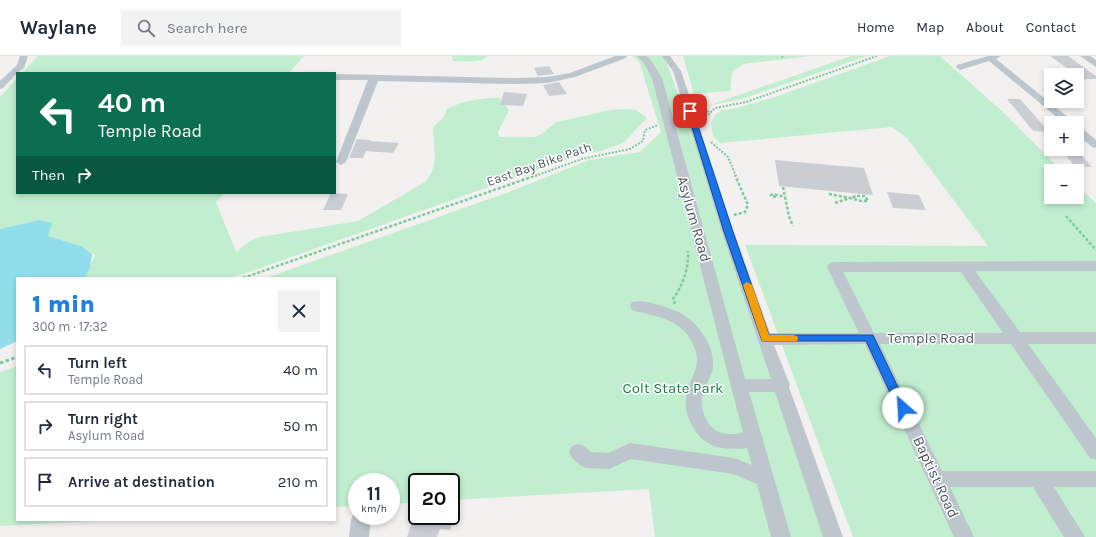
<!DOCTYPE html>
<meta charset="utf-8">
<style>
body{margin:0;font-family:Karla,sans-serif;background:#f2f2f3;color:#1f2937;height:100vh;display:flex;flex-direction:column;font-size:15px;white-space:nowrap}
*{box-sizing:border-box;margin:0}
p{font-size:13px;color:#747a83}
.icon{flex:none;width:22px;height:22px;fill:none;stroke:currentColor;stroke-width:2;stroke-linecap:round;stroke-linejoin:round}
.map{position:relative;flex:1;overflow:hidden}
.drawer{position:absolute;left:16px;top:221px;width:320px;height:244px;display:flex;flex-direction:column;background:#fff;border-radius:0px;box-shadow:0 2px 6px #0003}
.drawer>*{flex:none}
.guide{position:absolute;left:16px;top:16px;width:320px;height:122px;border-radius:0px;box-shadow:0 2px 6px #0003;background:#0b6e4f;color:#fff;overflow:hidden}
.buttons{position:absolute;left:1044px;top:12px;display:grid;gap:8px}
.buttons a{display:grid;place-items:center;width:40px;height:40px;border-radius:0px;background:#fff;box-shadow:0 2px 6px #0003;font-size:20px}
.speed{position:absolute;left:348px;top:417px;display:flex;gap:8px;font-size:20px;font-weight:700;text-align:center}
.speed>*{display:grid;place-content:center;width:52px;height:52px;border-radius:50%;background:#fff;box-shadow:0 2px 6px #0003;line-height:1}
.speed small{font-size:10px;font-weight:400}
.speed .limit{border:2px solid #111;border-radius:6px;background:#fff;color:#111}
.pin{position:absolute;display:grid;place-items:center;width:34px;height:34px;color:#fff;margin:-17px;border-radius:8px;box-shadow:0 2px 6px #0006}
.me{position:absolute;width:44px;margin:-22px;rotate:334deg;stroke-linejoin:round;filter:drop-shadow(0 0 3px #0008)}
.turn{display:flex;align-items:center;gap:14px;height:84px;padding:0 16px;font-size:18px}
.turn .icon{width:52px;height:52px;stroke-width:2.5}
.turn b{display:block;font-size:28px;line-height:34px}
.then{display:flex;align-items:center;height:38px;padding:0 16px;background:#0003;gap:8px;font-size:15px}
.round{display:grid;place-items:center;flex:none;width:42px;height:42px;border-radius:0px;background:#f2f2f3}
.headline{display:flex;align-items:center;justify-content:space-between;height:68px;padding:0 16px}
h1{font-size:24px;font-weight:800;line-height:30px;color:#1f81de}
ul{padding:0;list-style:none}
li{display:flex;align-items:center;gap:12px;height:50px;margin:0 8px 6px;padding:0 8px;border:2px solid #e0e1e3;border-radius:0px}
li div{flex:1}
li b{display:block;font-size:15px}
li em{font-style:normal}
header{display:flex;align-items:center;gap:24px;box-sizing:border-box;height:56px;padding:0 20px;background:#fff;border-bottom:1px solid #e0e1e3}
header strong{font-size:19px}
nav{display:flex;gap:22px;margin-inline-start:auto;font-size:14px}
.search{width:280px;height:36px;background:#f2f2f3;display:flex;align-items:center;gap:10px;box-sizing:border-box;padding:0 14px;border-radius:0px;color:#747a83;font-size:15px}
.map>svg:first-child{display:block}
</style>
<header>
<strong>Waylane</strong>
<div class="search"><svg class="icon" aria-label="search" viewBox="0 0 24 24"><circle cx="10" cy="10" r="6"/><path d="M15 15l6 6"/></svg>Search here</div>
<nav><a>Home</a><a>Map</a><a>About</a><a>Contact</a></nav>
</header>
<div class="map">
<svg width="1096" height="481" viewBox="0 0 1096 481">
<rect width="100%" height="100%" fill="#f3f0f0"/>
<path fill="#c1eecf" d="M38,0H304L289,17H22Z
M452,0H488C480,8 464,5 453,5Z
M632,0H664L729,176L836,481H655L649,433L451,444V426H417V446L391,448V426H357V450L335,451V222H266L509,136L589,104L640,96L661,76L639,5Z
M683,0H811L743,8L732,16L730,35L694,38Z
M851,0H867L742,43L707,50Z
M890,0H940L1004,57L1062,115H1051V141H1077V129L1096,147V481H853L745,189L988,190L907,82L892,71L720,87L713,80L711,68L715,59L722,54L737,52L775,41Z
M17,22V137H225L216,146L236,196L250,185L260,181L358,165L425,126C439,112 434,91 433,73C437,64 444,65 447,53C460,46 485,41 499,42L509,54L498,76L499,81H534L542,78L556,66L611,54L627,53L636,54L647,62L623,87L601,95L582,98L249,216L229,222H85L95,199L81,190L48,180L51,167L39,164L0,173V41Z
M17,310V464H111L0,470V316Z"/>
<path fill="#8fdeea" d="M39,164L52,167L48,180L81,190L92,198L90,212L85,222H17V285L0,293V173Z"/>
<path fill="#f3f0f0" d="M11,1L15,4V7L0,22V11L3,3Z"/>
<path fill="#caced3" d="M1050,0H1068L1096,20V23H1080L1077,19Z
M549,10L554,18L538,20L534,12Z
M559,26L567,38L549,40L543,29Z
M504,36L527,38L523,50L500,49Z
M1007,43H1020L1049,76L1033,75Z
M357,83L370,84V85L399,87L393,97L366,95L363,102H349Z
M1063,96L1080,97L1092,111L1075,110Z
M775,104L864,112L873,139L779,130Z
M887,136L919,139L926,154L893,152Z
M331,137L348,138L341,154H323Z
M414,460H454L450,474L440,473L437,481H407Z"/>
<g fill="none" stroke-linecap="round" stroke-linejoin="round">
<path stroke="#79cb9d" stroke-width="2" stroke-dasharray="2 1.5" stroke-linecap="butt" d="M782,0L783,2
M700,54L711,56
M703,64L715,52L746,46L877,0
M711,86L728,101L736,120
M535,120L582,103L630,93L643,85L645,74L658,69"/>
<path stroke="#79cb9d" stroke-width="2.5" stroke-dasharray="3 2" stroke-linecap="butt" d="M783,131L789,160L793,170
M829,138L850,142
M776,140L773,141L771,139L773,138L785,141
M857,140H865L868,145H861L850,142Z
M835,147L850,142
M734,159L745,156L748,149L735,119
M1066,160L1096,194
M243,222L537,119
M675,248L673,243C683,229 689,212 688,195"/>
<path stroke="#79cb9d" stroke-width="3" stroke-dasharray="3.5 2.5" stroke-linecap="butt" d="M0,307L17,301"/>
<path fill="#bcc6cc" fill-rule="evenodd" d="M20,0H28L24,12L17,17L3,32L0,33V25L17,9Z
M615,0H627L626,2L575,21L547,27L515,28L378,25L346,106L341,109L336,106L368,24H335V18L515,22L547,21L570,17Z
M637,0H646L650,3L662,22L745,323H771L722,176L673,15L662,0H670L681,15L734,176L770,277H859L827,211L829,208L834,206L1096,205V215H975L1020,276H1096V288H1028L1096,382V404L1090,402L1011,288H880L942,415H1096V431H1054L1085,481H1064L1033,431H950L974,481H954L865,288L774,289L790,329L789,331L843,481H823L775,336H749L791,481H771L757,428L733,418L631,403L609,413L587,412L581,410L572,402L569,396L572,390L578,388L584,390L591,396L608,397L630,387L734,402L752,409L747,392C721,395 701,391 690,365C686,357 685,349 686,341C689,320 704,311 693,288C681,262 656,261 632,254L630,250L632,246C643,243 660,249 671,253C693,260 715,286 713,311C712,320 706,328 703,337C699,350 705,370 719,376C726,379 736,378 743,377L652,22L644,7ZM843,216H961L1003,277H874Z
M988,0H1001L996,3L1075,67H1064L989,5L960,14L956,11L957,9Z
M1080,0H1090L1096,4V11Z
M1077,70L1081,71L1096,84V92L1092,91L1077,78Z
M357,456V460H369L371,464L369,481H349L351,464L354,457Z"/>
</g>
<path fill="#1a73e8" stroke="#114b97" d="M688,53L693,55L733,176L769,279H873L908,352L907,356L903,357L899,356L866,285H762L724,176L687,55Z"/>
<path fill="#f59e0b" d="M747,226L752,229L769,279H793L797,280L798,282L797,285H762L743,229Z"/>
<g text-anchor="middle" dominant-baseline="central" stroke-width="3" stroke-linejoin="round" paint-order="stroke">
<g font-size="13" fill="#49555d" stroke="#fff">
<text transform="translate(539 108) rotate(-19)">East Bay Bike Path</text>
</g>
<g font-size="15" fill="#49555d" stroke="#fff">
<text transform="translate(694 163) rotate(74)">Asylum Road</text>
<text x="931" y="282">Temple Road</text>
<text transform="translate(936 421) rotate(65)">Baptist Road</text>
</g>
<g font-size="15" fill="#1a7e44" stroke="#fff">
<text x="673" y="332">Colt State Park</text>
</g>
</g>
</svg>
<div class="buttons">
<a><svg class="icon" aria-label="layers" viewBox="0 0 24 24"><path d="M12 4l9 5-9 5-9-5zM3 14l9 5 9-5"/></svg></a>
<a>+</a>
<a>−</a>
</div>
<div class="speed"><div>11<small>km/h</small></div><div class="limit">20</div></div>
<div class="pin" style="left:690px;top:55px;background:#d93025"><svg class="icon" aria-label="arrive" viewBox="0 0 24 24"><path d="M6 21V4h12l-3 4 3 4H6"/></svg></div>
<svg class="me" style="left:903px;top:352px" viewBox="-20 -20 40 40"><circle r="19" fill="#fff"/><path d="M0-13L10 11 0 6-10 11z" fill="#1a73e8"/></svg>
<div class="guide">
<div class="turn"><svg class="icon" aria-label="left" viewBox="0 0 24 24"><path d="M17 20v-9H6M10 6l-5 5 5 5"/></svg><div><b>40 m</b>Temple Road</div></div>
<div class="then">Then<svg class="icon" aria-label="right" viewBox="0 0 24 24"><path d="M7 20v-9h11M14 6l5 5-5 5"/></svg></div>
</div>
<section class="drawer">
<div class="headline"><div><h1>1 min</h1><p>300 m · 17:32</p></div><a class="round"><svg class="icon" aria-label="close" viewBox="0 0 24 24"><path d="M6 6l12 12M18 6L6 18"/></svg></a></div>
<ul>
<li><svg class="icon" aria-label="left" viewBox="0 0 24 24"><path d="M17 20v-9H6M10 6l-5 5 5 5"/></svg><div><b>Turn left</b><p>Temple Road</p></div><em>40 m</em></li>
<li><svg class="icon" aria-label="right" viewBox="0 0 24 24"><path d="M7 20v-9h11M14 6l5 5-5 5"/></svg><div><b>Turn right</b><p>Asylum Road</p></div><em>50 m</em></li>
<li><svg class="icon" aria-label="arrive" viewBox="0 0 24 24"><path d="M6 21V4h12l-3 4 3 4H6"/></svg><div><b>Arrive at destination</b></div><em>210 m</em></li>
</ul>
</section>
</div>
